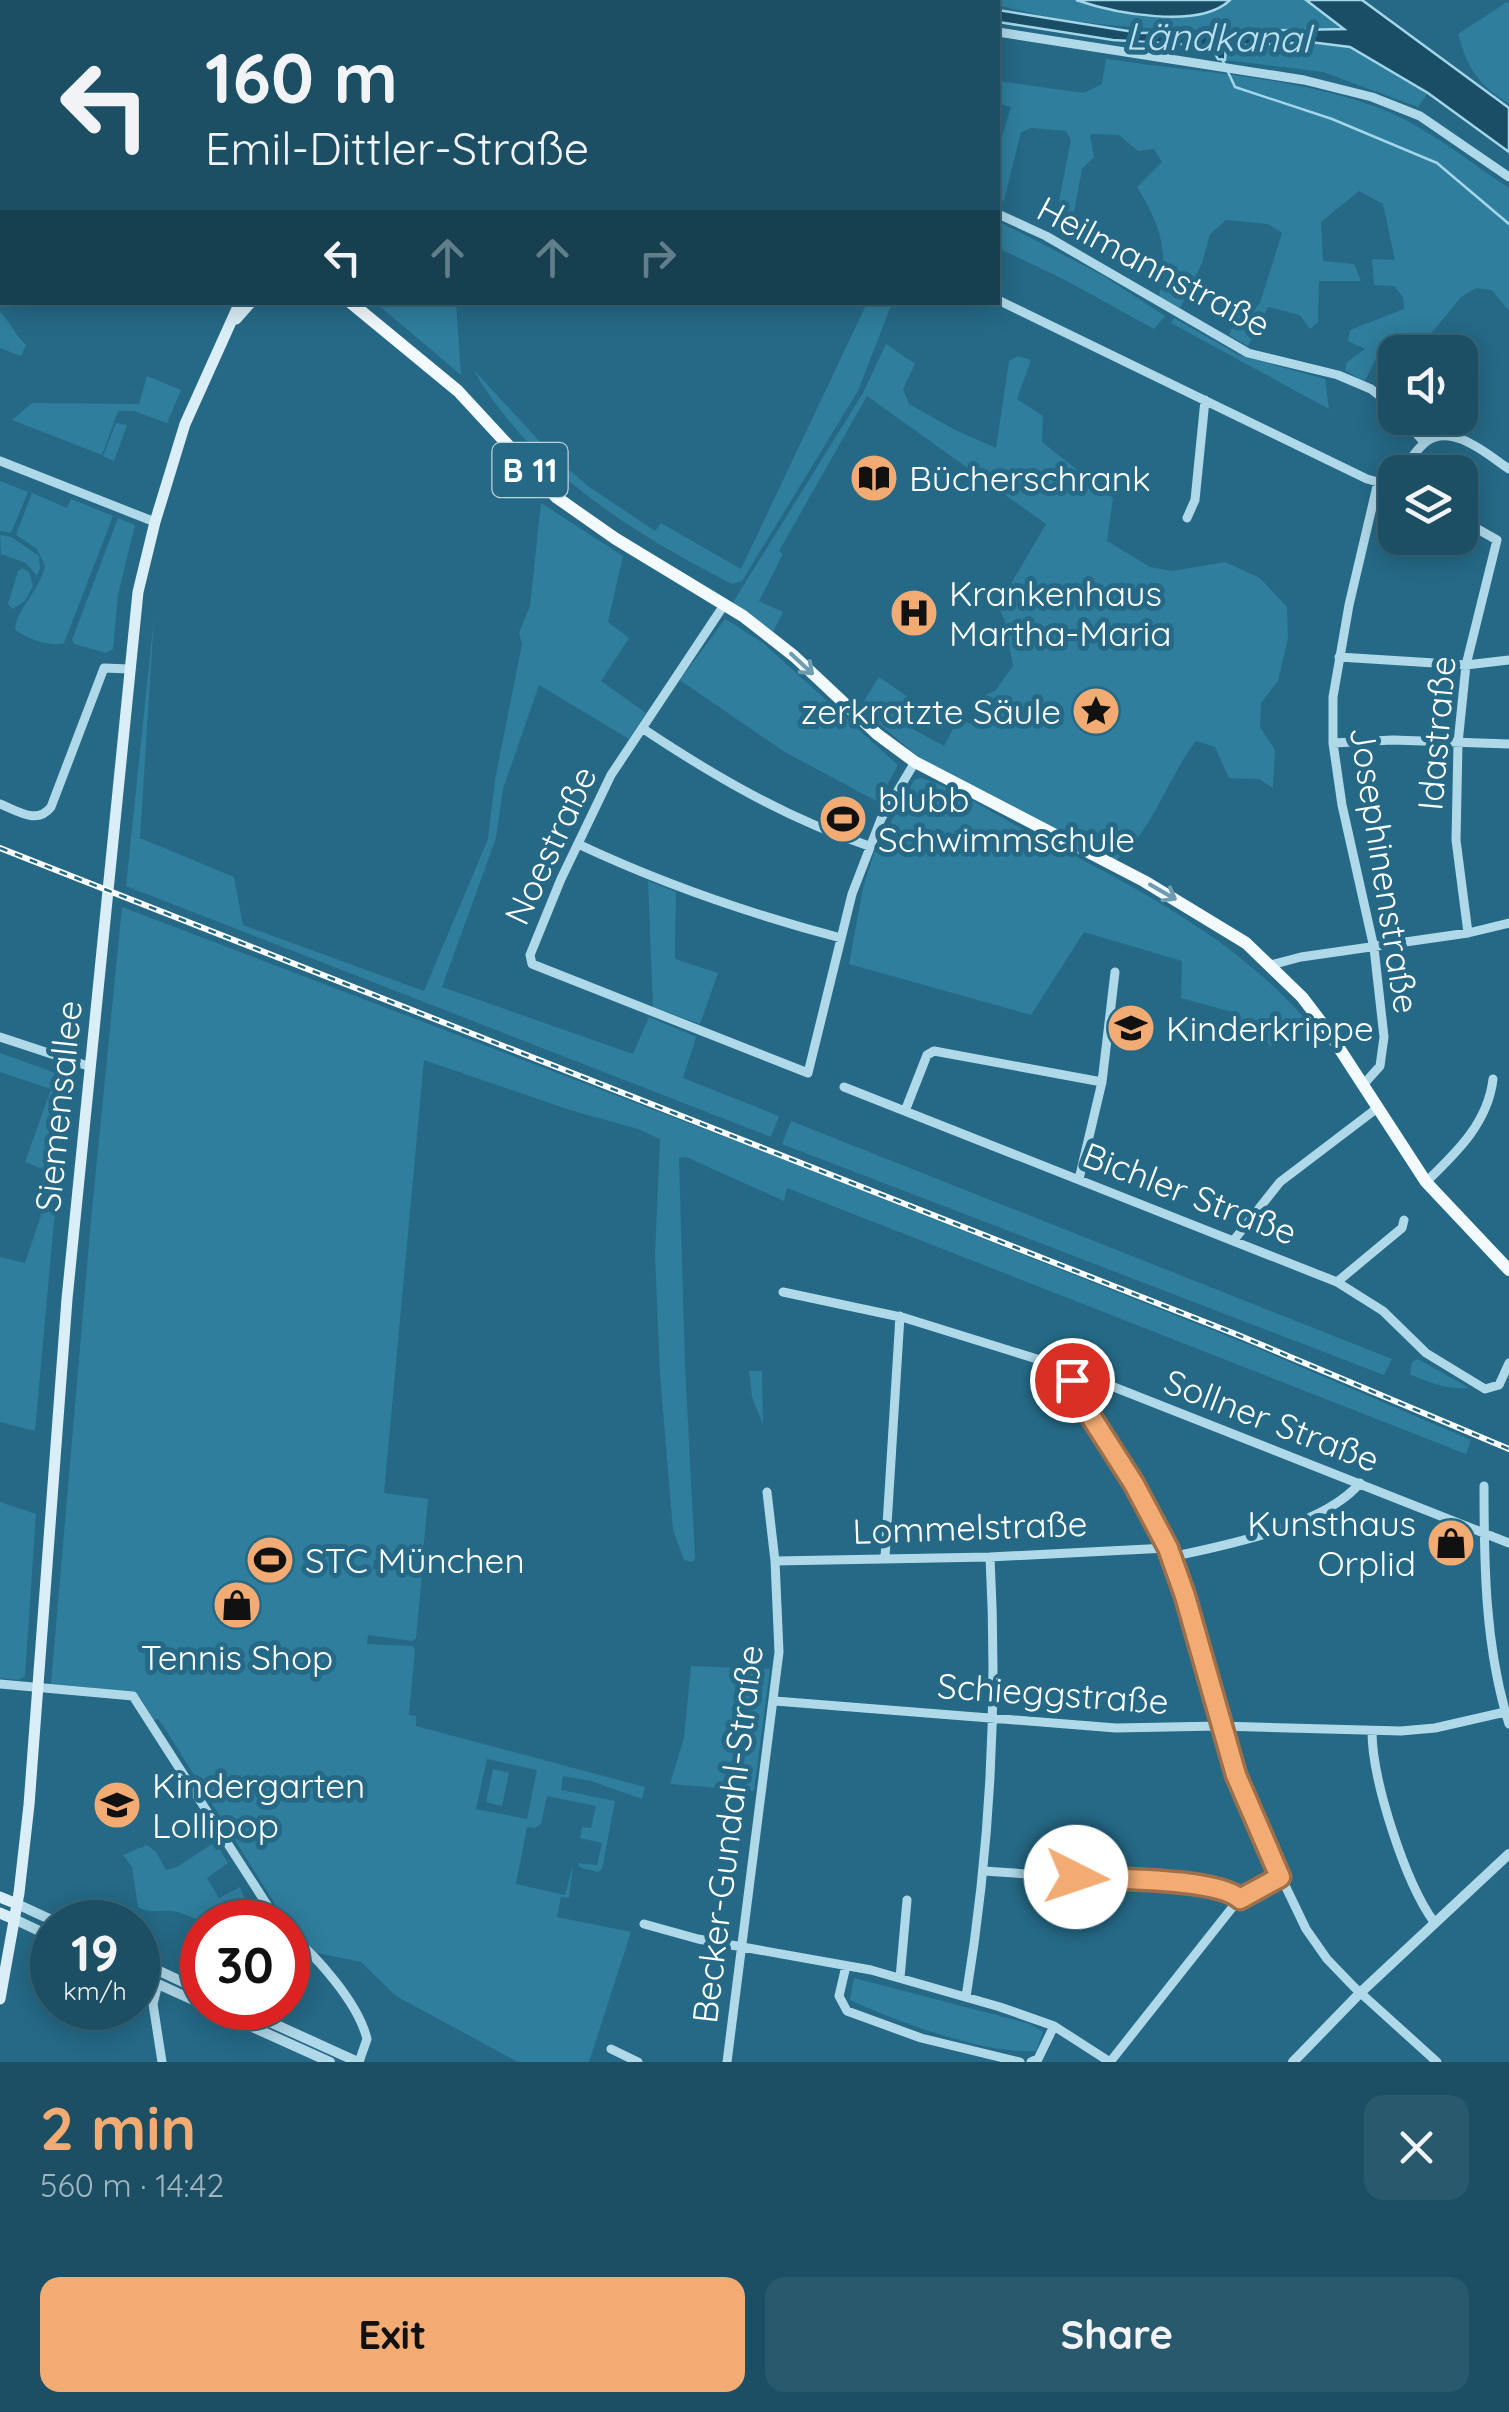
<!DOCTYPE html>
<meta charset="utf-8">
<style>
body{margin:0;font-family:Quicksand,sans-serif;background:#29596d;color:#f1f3f6;height:100vh;display:flex;flex-direction:column;font-size:38px;white-space:nowrap}
*{box-sizing:border-box;margin:0}
p{font-size:32px;color:#a0b5bf}
.icon{flex:none;width:55px;height:55px;fill:none;stroke:currentColor;stroke-width:2;stroke-linecap:round;stroke-linejoin:round}
.map{position:relative;height:2062px;overflow:hidden}
.panel{display:flex;flex-direction:column;background:#1c4f64;flex:1}
.panel>*{flex:none}
.hud{position:absolute;left:0px;top:0px;width:1000px;height:305px;box-shadow:0 5px 25px #0003,0 0 0 2px #3a6678;background:#1c4f64;color:#f1f3f6;overflow:hidden}
.fabs{position:absolute;left:1378px;top:335px;display:grid;gap:20px}
.fabs a{display:grid;place-items:center;width:100px;height:100px;border-radius:20px;background:#1c4f64;box-shadow:0 5px 25px #0003,0 0 0 2px #3a6678;font-size:50px}
.speed{position:absolute;left:30px;top:1900px;display:flex;gap:20px;font-size:50px;font-weight:700;text-align:center}
.speed>*{display:grid;place-content:center;width:130px;height:130px;border-radius:50%;background:#1c4f64;box-shadow:0 5px 25px #0003,0 0 0 2px #3a6678;line-height:1}
.speed small{font-size:25px;font-weight:400}
.speed .limit{border:15px solid #d22;background:#fff;color:#111}
.pin{position:absolute;display:grid;place-items:center;width:85px;height:85px;color:#fff;margin:-42px;border:5px solid #fff;border-radius:50%;box-shadow:0 2px 10px #0007}
.me{position:absolute;width:110px;margin:-55px;rotate:94deg;stroke-linejoin:round;filter:drop-shadow(0 0 8px #0008)}
.turn{display:flex;align-items:center;gap:35px;height:210px;padding:0 40px;font-size:45px}
.turn .icon{width:130px;height:130px;stroke-width:2.5}
.turn b{display:block;font-size:70px;line-height:85px}
.lanes{display:flex;align-items:center;height:95px;padding:0 40px;background:#0003;justify-content:center;gap:50px;direction:ltr}
.lanes .off{opacity:.35}
.round{display:grid;place-items:center;flex:none;width:105px;height:105px;border-radius:20px;background:#29596d}
.head{display:flex;align-items:center;justify-content:space-between;height:170px;padding:0 40px}
h1{font-size:60px;font-weight:800;line-height:75px;color:#f2ac73}
.action{display:flex;gap:20px;margin-top:auto;padding:20px 40px}
.action a{flex:1;height:115px;border-radius:20px;background:#f2ac73;color:#111;font-size:40px;font-weight:800;line-height:115px;text-align:center}
.action a+a{background:#29596d;color:#f1f3f6}
.map>svg:first-child{display:block}
</style>
<div class="map">
<svg width="1509" height="2062" viewBox="0 0 1509 2062">
<rect width="100%" height="100%" fill="#256986"/>
<path fill="#2f7e9d" fill-rule="evenodd" d="M0,0H826L827,1L2,2V28Z
M977,0H1306L1344,27L1340,30L1308,31C1205,30 1098,33 998,5V2Z
M1507,2L1509,3V104C1477,82 1469,72 1458,34Z
M1310,42L1350,47L1428,93L1418,107L1323,72L1225,60V46Z
M1106,59C1194,72 1287,76 1371,105C1421,122 1465,159 1509,188V311L1492,290L1476,288L1461,297L1425,341L1429,352H1411L1387,338L1364,382L1345,370L1347,362L1365,349L1348,341L1350,330L1404,309L1403,297L1394,286L1374,285L1372,259L1395,260L1383,204L1359,191L1321,222L1323,261L1354,264L1361,281H1319L1318,322L1310,329L1300,315L1268,307L1248,346L1229,335L1238,316L1253,311L1260,303L1282,233L1268,224L1226,220L1210,234L1202,263L1180,308L1159,297C1169,251 1161,226 1137,187L1162,162L1154,149L1138,151L1119,135L1092,134L1090,137L1094,157L1082,169L1073,218L1060,220L1057,211L1071,140L1066,131L1031,128L1021,132L1004,201L998,199V150L1011,107L998,104V81L1084,93L1102,84Z
M998,221L1102,275L1165,316L1154,329L1067,281L998,248Z
M376,303H456L461,375Z
M867,303H892L858,391L742,581L732,584C632,533 530,469 473,369L554,457L588,486L655,531L661,523L741,569Z
M0,312C10,321 14,334 26,345L21,356L0,348Z
M1174,318L1239,355L1325,379L1329,409L1171,323Z
M886,344L915,364L903,389L909,404L957,431L996,448L1009,361L1018,356L1031,360L1017,399L1043,416L1042,442L1113,498L1107,541L1150,567L1173,571L1225,562L1260,578L1287,607L1288,638L1278,681L1261,703L1260,727L1275,750L1273,788L1259,779L1229,778L1215,747L1196,741C1167,778 1154,830 1116,860L922,760L863,710L862,704L879,677L911,699L900,722L944,746L958,719L974,725L982,696L995,691L1013,666L1005,621L998,606L1046,524L867,396L779,551L783,554L759,601L783,612L773,632L732,604L863,393Z
M147,376L181,390L167,423L134,411H118L102,455L12,420L32,403L139,404Z
M116,423L127,425L114,461L103,456Z
M0,481L28,492L11,533L0,531Z
M32,493L67,508L71,499L113,516L64,643C51,647 25,639 15,629C17,608 39,592 45,566L37,549L16,535Z
M541,503L623,556L608,622L629,638L601,681L646,713L629,739L539,685L503,789L496,838L442,987L633,1054L649,1017L696,1037L683,1078L779,1116L771,1137L126,886L154,618L140,838L234,877L243,925L424,991L488,839L495,780L522,644L519,633L530,606Z
M118,518L135,525L118,595L113,649L106,653L74,644L72,640Z
M0,535L11,537L39,556L40,568L37,576L26,563L1,554Z
M22,568L29,572L33,586L25,601L13,609L8,604L18,571Z
M725,619L763,643L898,765L878,802L783,751L680,680Z
M921,778C956,788 990,812 1023,829C1125,882 1229,932 1306,1020L1271,1046L1232,1012L1181,998L1182,961L1084,932L1031,1015L849,964L863,888L874,853L914,780Z
M648,881L676,892L675,959L718,973L700,1024L653,1007Z
M122,907L793,1163L1252,1346L1471,1440L1466,1454L787,1188L784,1201L686,1157L679,1158L685,1365L695,1558L692,1562L684,1560L673,1530L660,1374L655,1254L660,1139L638,1129L570,1110L424,1060L384,1493L428,1499L422,1564L419,1567L374,1560L373,1569L419,1571L422,1575L416,1638L412,1641L368,1635L367,1644L412,1646L415,1649L409,1715L416,1716V1726L645,1787L642,1799L591,1781L563,1776L561,1790L615,1801L602,1869L598,1872L581,1868L577,1863L597,1865L602,1843L580,1838L582,1827L591,1828L596,1806L547,1796L541,1824L535,1828L527,1827L516,1884L565,1895L573,1865L569,1898L561,1897L557,1917L631,1932L589,2062H518L396,1996L361,1962L318,1953L290,1928L164,1727L158,1719L154,1720L140,1697L133,1692L51,1684L91,1220ZM487,1759L537,1770L527,1819L476,1809Z
M0,1053L70,1078L66,1089L35,1431L0,1422V1257L25,1263L55,1174L25,1162L51,1089L0,1072Z
M791,1121L1392,1359L1384,1375L787,1146L782,1144Z
M1418,1359L1469,1388C1451,1390 1428,1383 1410,1374L1412,1362Z
M749,1371H762L763,1425L752,1397Z
M0,1502L36,1514L25,1676L19,1680L0,1678Z
M691,1666L770,1669L754,1791L670,1784L684,1738Z
M493,1769L509,1773L502,1806L486,1802Z
M215,1842L228,1863L207,1878L219,1898L240,1887L255,1922H234L216,1916L212,1922C197,1923 188,1913 172,1911C158,1910 152,1914 138,1907L132,1867L123,1855L147,1845L156,1852L166,1870L177,1867Z
M854,1978L1030,2024L1043,2032L1036,2051C987,2055 895,2021 850,2000Z"/>
<path fill="#1a4e66" stroke="#a3d6e9" stroke-width="2.5" d="M1076,0H1230C1199,30 1114,13 1076,0Z
M1306,0H1362L1509,108V152L1428,93L1350,47L1310,42L1226,46L1225,60L1218,59L1211,46L1113,40L998,22V10L1140,33L1344,29Z"/>
<g fill="none" stroke-linecap="round" stroke-linejoin="round">
<path stroke="#a3d6e9" stroke-width="2.5" d="M512,0L529,2
M1222,59L1235,87L1332,119L1437,163L1509,224"/>
<path stroke="#afd8e8" stroke-width="9" d="M895,0L902,2
M832,2V0
M998,32L1304,80L1372,97L1420,116L1509,177
M998,214L1046,236L1248,353L1338,375L1371,389L1395,408
M998,300L1367,479L1378,482L1395,476
M1402,418L1424,442
M0,461L155,522
M1399,472C1409,463 1416,449 1427,441C1453,423 1488,455 1509,469
M1187,518L1195,500L1205,400
M1460,519L1497,540L1466,665L1458,743L1456,840L1468,933
M724,605L611,775L561,879L530,955L532,964L808,1073L852,894L881,819L915,762
M1339,657L1466,665L1509,660
M642,728C714,776 786,818 869,846
M1333,743L1393,740L1509,744
M0,804C18,811 37,825 51,807L104,668L129,669
M578,844C663,884 750,914 841,938
M1271,965L1301,957L1468,933L1509,923
M0,1037L88,1066
M1363,1085L1380,1066L1384,1037L1374,948L1342,805L1333,743V697L1349,605L1378,482
M844,1087L1337,1282L1383,1311L1426,1353L1485,1389L1499,1385L1509,1363
M905,1111L927,1055L934,1051L1102,1082
M1079,1179L1102,1082L1115,972
M1426,1182C1456,1153 1488,1123 1493,1079
M1234,1240L1280,1182L1376,1109
M1337,1282L1402,1228L1404,1220
M783,1292L905,1318L1066,1368L1075,1375L1091,1378L1509,1543
M1075,1375L1073,1387L1134,1484L1167,1548L1185,1596L1236,1775L1254,1821L1306,1929L1327,1959L1354,1987L1437,2062
M1484,1486C1484,1565 1485,1648 1509,1724
M885,1557L900,1316
M1171,1557C1225,1545 1323,1527 1360,1483
M775,1561L990,1557L1167,1548
M0,1684L133,1696L278,1922
M775,1701L1116,1728L1220,1726L1401,1731L1435,1728L1505,1712
M1372,1731C1372,1780 1405,1882 1434,1922
M984,1871L1206,1886L1232,1891L1239,1899
M644,1924L698,1939L871,1970L1000,2007L1054,2026L1110,2062
M288,1932C316,1956 358,2002 367,2039L359,2062
M846,1966L839,1996L847,2011L921,2038L1020,2062
M900,1978L907,1900
M158,1984L153,2004L162,2062
M966,1997C990,1851 998,1705 990,1557
M611,2049L638,2062
M727,2062L779,1652L775,1561L767,1492
M1031,2062L1038,2059L1054,2026
M1110,2062L1239,1899L1280,1877"/>
<path stroke="#afd8e8" stroke-width="10" d="M17,1904L56,1922
M14,1919L52,1937
M138,1961L202,1991
M138,1975L202,2004
M210,2008L330,2062
M239,2008L358,2062
M1293,2062L1360,1993L1509,1854"/>
<path stroke="#d9eef7" stroke-width="11" d="M236,319L251,302
M0,1897L17,1904
M0,1913L14,1919
M0,1999L19,1893L29,1805L67,1299L138,592L155,522L185,424L240,302"/>
<path stroke="#f2fafe" stroke-width="12" d="M0,39L2,41
M350,302L458,391L556,497L616,539L743,616L794,656L877,734L915,762L1144,881L1246,943L1302,997L1328,1031L1426,1182L1509,1270"/>
<g stroke="#fff" stroke-width="6">
<path id="rail" d="M0,848L1238,1335L1509,1449"/>
</g>
<use href="#rail" stroke="#256986" stroke-width="2.5" stroke-dasharray="8" stroke-linecap="butt"/>
</g>
<defs><path id="oneway-shaft" d="M-6 0H5M1.5-3L5.5 0L1.5 3" fill="none" stroke-width="1.6" stroke-linecap="round" stroke-linejoin="round" transform="scale(2.5)"/></defs>
<g stroke="#6d9cb0">
<use href="#oneway-shaft" transform="translate(802 664) rotate(43)"/>
<use href="#oneway-shaft" transform="translate(1163 892) rotate(30)"/>
</g>
<g fill="none" stroke-linecap="round" stroke-linejoin="round">
<g stroke="#9d704b" stroke-width="25">
<path id="route" d="M1072,1380V1387L1134,1484L1168,1548L1185,1596L1236,1775L1280,1877L1240,1899C1218,1878 1110,1879 1076,1877"/>
</g>
<use href="#route" stroke="#f2ac73" stroke-width="18"/>
</g>
<defs>
<g id="library-disc" transform="scale(2.5)"><circle r="9.5" fill="#f2ac73" stroke="#256986"/><path d="M-6-4Q-3-5.5-.7-3.5V5Q-3 3-6 4ZM6-4Q3-5.5 .7-3.5V5Q3 3 6 4Z" fill="#111"/></g>
<g id="hospital-disc" transform="scale(2.5)"><circle r="9.5" fill="#f2ac73" stroke="#256986"/><path d="M-5-5h3v3.5h4V-5h3V5h-3V1.5h-4V5h-3Z" fill="#111"/></g>
<g id="sight-disc" transform="scale(2.5)"><circle r="9.5" fill="#f2ac73" stroke="#256986"/><path d="M0-6L1.8-2.2L6-1.7L2.9 1.2L3.7 5.4L0 3.3L-3.7 5.4L-2.9 1.2L-6-1.7L-1.8-2.2Z" fill="#111"/></g>
<g id="stadium-disc" transform="scale(2.5)"><circle r="9.5" fill="#f2ac73" stroke="#256986"/><path d="M0-5a6.5 5 0 1 0 0 10a6.5 5 0 1 0 0-10ZM-3.5-1.8h7v3.6h-7Z" fill="#111"/></g>
<g id="school-disc" transform="scale(2.5)"><circle r="9.5" fill="#f2ac73" stroke="#256986"/><path d="M0-5L7-2L0 1L-7-2ZM-4 1L0 2.5L4 1V4Q0 6-4 4Z" fill="#111"/></g>
<g id="shop-disc" transform="scale(2.5)"><circle r="9.5" fill="#f2ac73" stroke="#256986"/><path d="M-5-2.5h2.3a2.7 3.5 0 0 1 5.4 0H5L5.5 6h-11ZM-1.5-2.5h3a1.5 2.3 0 0 0-3 0Z" fill="#111"/></g>
</defs>
<g fill-rule="evenodd">
<use href="#library-disc" x="874" y="478"/>
<use href="#hospital-disc" x="914" y="613"/>
<use href="#sight-disc" x="1096" y="711"/>
<use href="#stadium-disc" x="843" y="819"/>
<use href="#school-disc" x="1131" y="1028"/>
<use href="#shop-disc" x="1451" y="1543"/>
<use href="#stadium-disc" x="270" y="1560"/>
<use href="#shop-disc" x="237" y="1605"/>
<use href="#school-disc" x="117" y="1805"/>
</g>
<g text-anchor="middle" dominant-baseline="central" stroke-width="10" stroke-linejoin="round" paint-order="stroke">
<rect fill="#256986" stroke="#bed2db" stroke-width="2.5" x="492.5" y="443" width="75" height="54" rx="8"/>
<g font-size="32" font-weight="bold" fill="#fff">
<text x="530" y="470">B 11</text>
</g>
<g font-size="35" fill="#fff" stroke="#256986">
<text transform="translate(1154 266) rotate(28)">Heilmannstraße</text>
<text transform="translate(1436 733) rotate(-85)">Idastraße</text>
<text transform="translate(550 845) rotate(-65)">Noestraße</text>
<text transform="translate(1385 870) rotate(81)">Josephinenstraße</text>
<text transform="translate(58 1106) rotate(-84)">Siemensallee</text>
<text transform="translate(1190 1193) rotate(21)">Bichler Straße</text>
<text transform="translate(1272 1420) rotate(21)">Sollner Straße</text>
<text transform="translate(970 1527) rotate(-2)">Lommelstraße</text>
<text transform="translate(1053 1693) rotate(4)">Schieggstraße</text>
<text transform="translate(727 1834) rotate(-83)">Becker-Gundahl-Straße</text>
</g>
<g font-size="35" fill="#fff" stroke="#256986" text-anchor="start">
<text x="909" y="478">Bücherschrank</text>
<text x="949" y="593">Krankenhaus<tspan x="949" dy="40">Martha-Maria</tspan></text>
<text x="1061" y="711" text-anchor="end">zerkratzte Säule</text>
<text x="878" y="799">blubb<tspan x="878" dy="40">Schwimmschule</tspan></text>
<text x="1166" y="1028">Kinderkrippe</text>
<text x="1416" y="1523" text-anchor="end">Kunsthaus<tspan x="1416" dy="40">Orplid</tspan></text>
<text x="305" y="1560">STC München</text>
<text x="237" y="1657" text-anchor="middle">Tennis Shop</text>
<text x="152" y="1785">Kindergarten<tspan x="152" dy="40">Lollipop</tspan></text>
</g>
<g font-size="38" font-style="italic" fill="#bbe1f0" stroke="#256986">
<text transform="translate(1218 37) rotate(1)">Ländkanal</text>
</g>
</g>
</svg>
<div class="fabs">
<a><svg class="icon" aria-label="sound" viewBox="0 0 24 24"><path d="M4 9h4l5-4v14l-5-4H4zM17 9q2 3 0 6"/></svg></a>
<a><svg class="icon" aria-label="layers" viewBox="0 0 24 24"><path d="M12 4l9 5-9 5-9-5zM3 14l9 5 9-5"/></svg></a>
</div>
<div class="speed"><div>19<small>km/h</small></div><div class="limit">30</div></div>
<div class="pin" style="left:1072px;top:1380px;background:#d93025"><svg class="icon" aria-label="arrive" viewBox="0 0 24 24"><path d="M6 21V4h12l-3 4 3 4H6"/></svg></div>
<svg class="me" style="left:1076px;top:1877px" viewBox="-20 -20 40 40"><circle r="19" fill="#fff"/><path d="M0-13L10 11 0 6-10 11z" fill="#f2ac73"/></svg>
<div class="hud">
<div class="turn"><svg class="icon" aria-label="left" viewBox="0 0 24 24"><path d="M17 20v-9H6M10 6l-5 5 5 5"/></svg><div><b>160 m</b>Emil-Dittler-Straße</div></div>
<div class="lanes"><svg class="icon" aria-label="left" viewBox="0 0 24 24"><path d="M17 20v-9H6M10 6l-5 5 5 5"/></svg><svg class="icon off" aria-label="ahead" viewBox="0 0 24 24"><path d="M12 20V5M6 11l6-6 6 6"/></svg><svg class="icon off" aria-label="ahead" viewBox="0 0 24 24"><path d="M12 20V5M6 11l6-6 6 6"/></svg><svg class="icon off" aria-label="right" viewBox="0 0 24 24"><path d="M7 20v-9h11M14 6l5 5-5 5"/></svg></div>
</div>
</div>
<section class="panel">
<div class="head"><div><h1>2 min</h1><p>560 m · 14:42</p></div><a class="round"><svg class="icon" aria-label="close" viewBox="0 0 24 24"><path d="M6 6l12 12M18 6L6 18"/></svg></a></div>
<div class="action"><a>Exit</a><a>Share</a></div>
</section>
